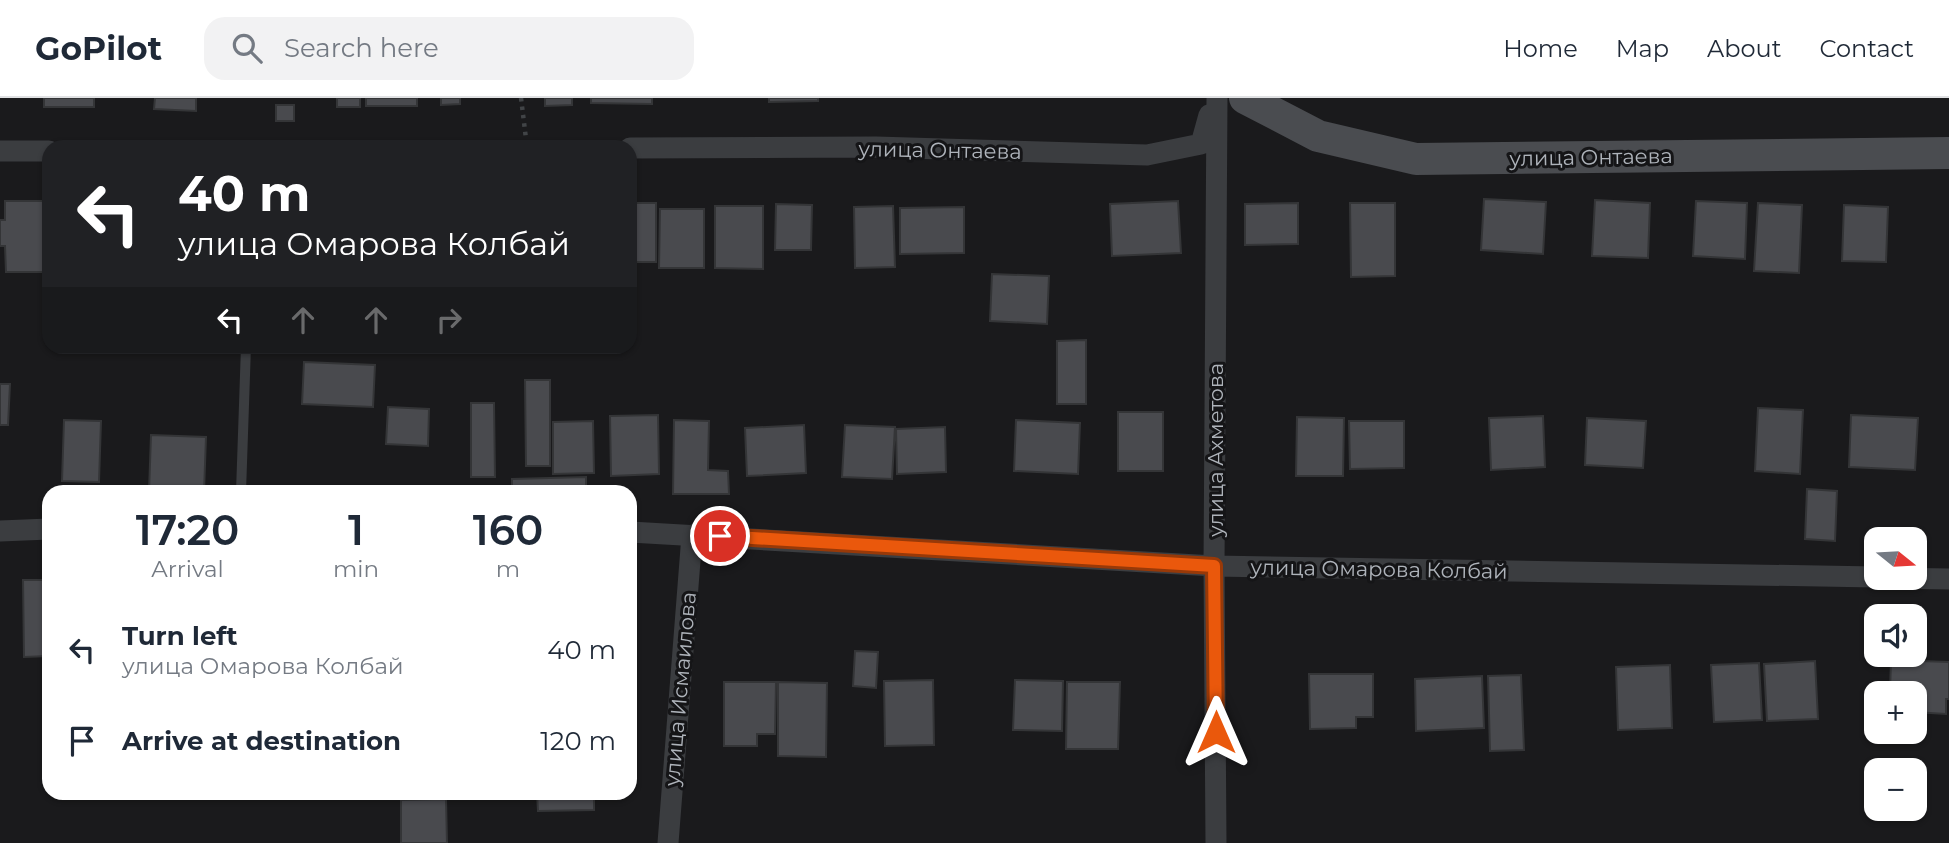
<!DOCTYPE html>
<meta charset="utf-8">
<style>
body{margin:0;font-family:Montserrat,sans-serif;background:#f2f2f3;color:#1f2937;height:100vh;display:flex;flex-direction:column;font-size:26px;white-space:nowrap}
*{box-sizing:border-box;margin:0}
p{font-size:23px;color:#747a83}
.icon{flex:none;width:38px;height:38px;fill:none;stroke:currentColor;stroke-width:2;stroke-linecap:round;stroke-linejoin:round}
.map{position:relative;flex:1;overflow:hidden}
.drawer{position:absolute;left:42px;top:387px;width:595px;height:315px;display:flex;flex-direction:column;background:#fff;border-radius:21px;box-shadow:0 2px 5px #0004}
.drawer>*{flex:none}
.hud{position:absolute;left:42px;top:42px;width:595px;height:214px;border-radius:21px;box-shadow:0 2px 5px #0004;background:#202124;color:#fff;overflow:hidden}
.needle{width:46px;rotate:108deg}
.buttons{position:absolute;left:1864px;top:429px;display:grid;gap:14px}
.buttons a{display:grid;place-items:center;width:63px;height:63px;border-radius:14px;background:#fff;box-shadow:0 2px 5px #0004;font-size:35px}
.pin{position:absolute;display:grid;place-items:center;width:60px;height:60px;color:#fff;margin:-30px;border:4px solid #fff;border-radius:50%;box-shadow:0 2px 7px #0007}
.me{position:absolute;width:77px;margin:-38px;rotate:0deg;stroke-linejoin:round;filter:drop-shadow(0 0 5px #0008)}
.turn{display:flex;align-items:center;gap:24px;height:147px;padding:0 21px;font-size:32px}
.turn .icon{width:91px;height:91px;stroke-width:2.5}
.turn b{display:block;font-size:49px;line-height:60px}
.lanes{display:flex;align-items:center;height:66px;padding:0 21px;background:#0003;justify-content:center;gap:35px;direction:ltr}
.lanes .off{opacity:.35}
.eta{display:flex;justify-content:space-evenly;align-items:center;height:119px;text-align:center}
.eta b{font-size:42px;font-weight:600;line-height:49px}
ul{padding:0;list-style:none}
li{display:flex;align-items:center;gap:21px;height:91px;padding:0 21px}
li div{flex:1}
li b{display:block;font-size:26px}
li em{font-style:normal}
header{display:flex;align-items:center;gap:42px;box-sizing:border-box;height:98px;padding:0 35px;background:#fff;border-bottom:2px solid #e0e1e3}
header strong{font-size:33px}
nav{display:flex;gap:38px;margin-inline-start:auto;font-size:24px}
.search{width:490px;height:63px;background:#f2f2f3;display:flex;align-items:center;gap:18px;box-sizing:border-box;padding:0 24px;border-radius:21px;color:#747a83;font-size:26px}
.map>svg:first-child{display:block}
</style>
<header>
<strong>GoPilot</strong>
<div class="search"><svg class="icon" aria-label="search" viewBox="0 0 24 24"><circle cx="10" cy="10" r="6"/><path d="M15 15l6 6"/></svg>Search here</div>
<nav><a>Home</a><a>Map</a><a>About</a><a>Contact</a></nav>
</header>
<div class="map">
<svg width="1949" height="745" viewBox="0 0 1949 745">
<rect width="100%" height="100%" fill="#1a1a1c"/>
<path fill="#494a4e" stroke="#343537" stroke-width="2" d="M44,0H94V9H44Z
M155,0H196V13L154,11Z
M337,0H360V9H337Z
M366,0H417V8H366Z
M441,0H460V6L441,7Z
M545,0H572V7L545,8Z
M591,0H652V6L591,5Z
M769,0H818V3L769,4Z
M276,7H294V23H276Z
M1484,101L1546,104L1543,156L1481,152Z
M1595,102L1650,105L1648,160L1592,158Z
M5,103H49V174H6L5,148H0V122H5Z
M1178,103L1181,155L1112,158L1110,106Z
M1696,103L1747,105L1745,161L1693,158Z
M630,105H656V164H630Z
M1298,105V146L1245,147V106Z
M1350,105H1395V178L1351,179Z
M1758,105L1802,107L1799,175L1754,173Z
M776,106L812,107L811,152H775Z
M1844,107L1888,109L1886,164L1842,163Z
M715,108H763V171L715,170Z
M893,108L895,169L855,170L854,109Z
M964,109V155L900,156V110Z
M660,111H704V170H659Z
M992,176L1049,178L1047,226L990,223Z
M1086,242V306H1057V243Z
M304,264L375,267L373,309L302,306Z
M525,282H550V368H526Z
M0,286H10L8,327H0Z
M471,305H494L495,379H471Z
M388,309L429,311L428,348L386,346Z
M1758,310L1803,312L1800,376L1755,373Z
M1118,314H1163V373H1118Z
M658,317L659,376L611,378L610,318Z
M1851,317L1918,320L1915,372L1849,369Z
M1543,318L1545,369L1491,372L1489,320Z
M1297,319L1344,320L1343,378H1296Z
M1587,320L1646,323L1643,370L1585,367Z
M64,322L101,323L99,384L62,383Z
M674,322L709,323L708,372L728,373L729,396H673Z
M1016,322L1080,325L1078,376L1014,373Z
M593,323L594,375L553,376V324Z
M1349,323H1404V370L1350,371Z
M804,327L806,375L747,378L745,330Z
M845,327L895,329L892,381L842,379Z
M945,329L946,374L897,376L896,331Z
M151,337L206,339L204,394H149Z
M586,379V394H512V381Z
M1807,391L1837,393L1835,443L1805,441Z
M23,482H49V558L24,559Z
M855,553L878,554L876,590L853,588Z
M1891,562L1949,564V601H1946V616L1914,614V595H1890Z
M1815,563L1818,621L1767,623L1764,566Z
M1759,565L1762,622L1714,624L1711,567Z
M1670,567L1672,630L1618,632L1616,569Z
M1309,576H1373V619H1356V630L1310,631Z
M1521,577L1524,652L1490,653L1488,578Z
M1482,578L1484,630L1416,633L1415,581Z
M933,582L934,647L885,648L884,583Z
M1015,582L1063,583L1062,633L1013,632Z
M724,584H776L775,636H757V648H724Z
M778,584L827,585L826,659L778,658Z
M1067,584H1120L1118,651H1066Z
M537,695H594V712L538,713Z
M446,701L447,745H401V702Z"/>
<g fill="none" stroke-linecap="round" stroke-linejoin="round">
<path stroke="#414447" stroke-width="4.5" stroke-dasharray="3.5 5" stroke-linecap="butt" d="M521,0L527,49"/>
<path stroke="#3b3d40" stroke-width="10" d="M241,394L246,248"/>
<path stroke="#3b3d40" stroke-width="21" d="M630,50L876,49L1147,57L1201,46L1209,17
M0,53H49
M0,433L49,431
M630,434L1214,468L1876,479
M1888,480L1949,481
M668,745L692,437
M1216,745L1214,468L1217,0"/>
<path stroke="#4a4c50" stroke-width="32" d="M1245,0L1318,38L1416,61L1949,55"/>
</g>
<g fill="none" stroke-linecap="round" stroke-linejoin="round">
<g stroke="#983908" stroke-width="18">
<path id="route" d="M720,438L1214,468L1216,634"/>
</g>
<use href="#route" stroke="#ea580c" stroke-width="12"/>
</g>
<g text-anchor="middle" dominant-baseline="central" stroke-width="6" stroke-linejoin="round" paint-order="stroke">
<g font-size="21" fill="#aeb3ba" stroke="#151517">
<text transform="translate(940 52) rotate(1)">улица Онтаева</text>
<text transform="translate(1591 59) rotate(-1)">улица Онтаева</text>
<text transform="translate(1215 352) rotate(-90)">улица Ахметова</text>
<text transform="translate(1379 471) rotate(1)">улица Омарова Колбай</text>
<text transform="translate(680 591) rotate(-85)">улица Исмаилова</text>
</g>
</g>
</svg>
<div class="buttons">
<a><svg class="needle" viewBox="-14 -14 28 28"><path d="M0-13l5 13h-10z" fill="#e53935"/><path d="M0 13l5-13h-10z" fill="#747a83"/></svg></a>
<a><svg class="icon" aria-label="sound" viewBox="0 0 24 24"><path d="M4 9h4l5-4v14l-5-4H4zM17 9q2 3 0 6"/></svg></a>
<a>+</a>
<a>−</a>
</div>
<div class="pin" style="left:720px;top:438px;background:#d93025"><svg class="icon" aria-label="arrive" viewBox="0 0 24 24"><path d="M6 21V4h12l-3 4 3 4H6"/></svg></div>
<svg class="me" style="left:1216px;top:634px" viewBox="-20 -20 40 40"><path d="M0-17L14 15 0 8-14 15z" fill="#ea580c" stroke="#fff" stroke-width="4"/></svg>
<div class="hud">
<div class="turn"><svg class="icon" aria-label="left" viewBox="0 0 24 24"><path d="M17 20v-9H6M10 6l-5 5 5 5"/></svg><div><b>40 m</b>улица Омарова Колбай</div></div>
<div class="lanes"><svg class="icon" aria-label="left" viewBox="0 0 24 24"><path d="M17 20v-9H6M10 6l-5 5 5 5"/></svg><svg class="icon off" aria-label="ahead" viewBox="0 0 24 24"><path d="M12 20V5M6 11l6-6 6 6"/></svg><svg class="icon off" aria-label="ahead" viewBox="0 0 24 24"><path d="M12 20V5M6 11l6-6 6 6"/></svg><svg class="icon off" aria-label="right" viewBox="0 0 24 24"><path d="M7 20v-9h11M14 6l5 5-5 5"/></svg></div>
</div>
<section class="drawer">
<div class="eta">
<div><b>17:20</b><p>Arrival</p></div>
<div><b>1</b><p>min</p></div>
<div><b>160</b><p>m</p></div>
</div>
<ul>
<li><svg class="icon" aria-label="left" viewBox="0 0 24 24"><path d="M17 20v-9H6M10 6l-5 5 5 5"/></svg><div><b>Turn left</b><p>улица Омарова Колбай</p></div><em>40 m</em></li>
<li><svg class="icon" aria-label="arrive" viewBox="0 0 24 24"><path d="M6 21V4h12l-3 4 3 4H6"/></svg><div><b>Arrive at destination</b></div><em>120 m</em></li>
</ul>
</section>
</div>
